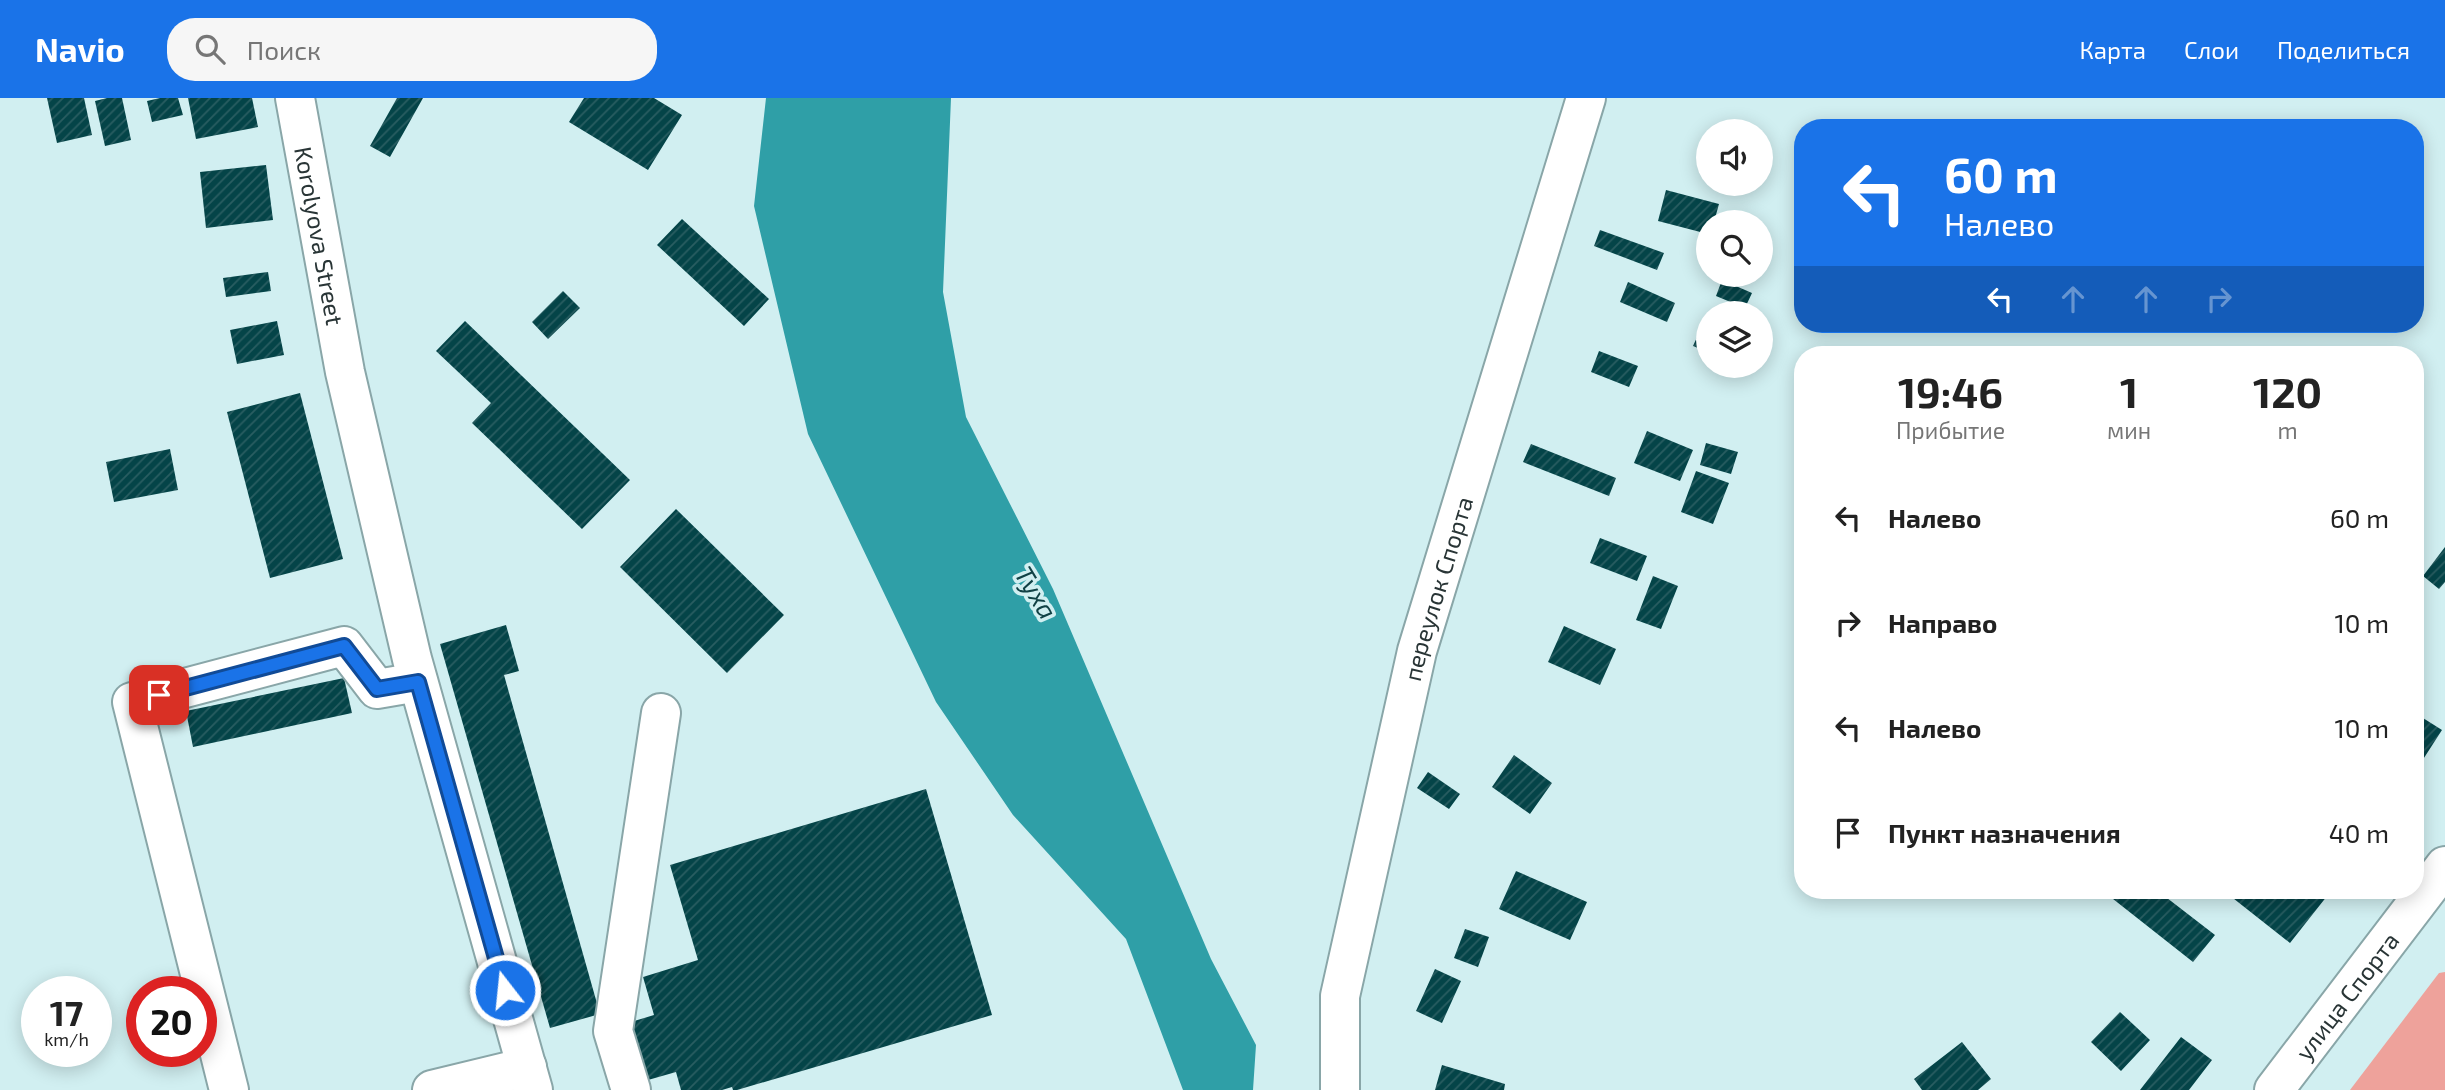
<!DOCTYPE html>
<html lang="ru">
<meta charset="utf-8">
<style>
body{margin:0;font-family:"Exo 2",sans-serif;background:#f6f6f6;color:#222;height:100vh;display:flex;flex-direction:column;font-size:26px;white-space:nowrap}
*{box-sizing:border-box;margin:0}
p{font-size:23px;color:#767676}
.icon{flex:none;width:38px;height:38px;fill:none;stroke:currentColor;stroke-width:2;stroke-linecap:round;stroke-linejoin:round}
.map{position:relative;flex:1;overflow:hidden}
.drawer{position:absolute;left:1794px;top:248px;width:630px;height:553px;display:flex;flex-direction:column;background:#fff;border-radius:28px;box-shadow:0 4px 18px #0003}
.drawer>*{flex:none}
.hud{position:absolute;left:1794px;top:21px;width:630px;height:214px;border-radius:28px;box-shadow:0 4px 18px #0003;background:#1a73e8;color:#fff;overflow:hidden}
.controls{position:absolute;left:1696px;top:21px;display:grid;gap:14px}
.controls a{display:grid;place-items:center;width:77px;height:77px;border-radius:50%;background:#fff;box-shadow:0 4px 18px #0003;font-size:35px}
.speed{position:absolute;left:21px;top:878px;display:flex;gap:14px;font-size:35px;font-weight:700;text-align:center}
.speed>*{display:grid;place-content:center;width:91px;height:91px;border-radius:50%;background:#fff;box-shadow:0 4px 18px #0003;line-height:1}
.speed small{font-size:18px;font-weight:400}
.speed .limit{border:10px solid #d22;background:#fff;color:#111}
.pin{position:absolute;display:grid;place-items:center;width:60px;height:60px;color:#fff;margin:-30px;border-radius:14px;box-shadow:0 4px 10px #0006}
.me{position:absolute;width:77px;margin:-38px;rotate:344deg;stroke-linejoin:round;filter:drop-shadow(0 0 5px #0008)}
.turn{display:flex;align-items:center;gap:24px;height:147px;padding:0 35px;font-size:32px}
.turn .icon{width:91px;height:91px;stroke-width:2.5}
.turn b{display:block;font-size:49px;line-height:60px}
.lanes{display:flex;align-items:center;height:66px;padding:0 35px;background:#0003;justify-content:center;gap:35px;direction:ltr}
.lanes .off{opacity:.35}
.eta{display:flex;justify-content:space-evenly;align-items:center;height:119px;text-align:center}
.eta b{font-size:42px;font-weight:700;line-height:49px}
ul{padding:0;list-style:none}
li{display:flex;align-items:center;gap:21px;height:105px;padding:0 35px}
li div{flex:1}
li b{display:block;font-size:26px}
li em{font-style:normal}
header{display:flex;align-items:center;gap:42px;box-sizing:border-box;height:98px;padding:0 35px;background:#1a73e8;color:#fff}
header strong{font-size:33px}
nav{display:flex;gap:38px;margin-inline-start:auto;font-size:24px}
.search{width:490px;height:63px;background:#f6f6f6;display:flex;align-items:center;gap:18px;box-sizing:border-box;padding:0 24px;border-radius:28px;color:#767676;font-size:26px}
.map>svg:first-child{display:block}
</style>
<header>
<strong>Navio</strong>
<div class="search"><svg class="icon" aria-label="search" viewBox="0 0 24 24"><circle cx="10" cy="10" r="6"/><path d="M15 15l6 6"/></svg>Поиск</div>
<nav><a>Карта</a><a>Слои</a><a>Поделиться</a></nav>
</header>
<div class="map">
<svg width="2445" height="992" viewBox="0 0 2445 992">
<defs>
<pattern id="building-hatch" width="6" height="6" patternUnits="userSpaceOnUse" patternTransform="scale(1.75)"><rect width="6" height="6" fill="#044448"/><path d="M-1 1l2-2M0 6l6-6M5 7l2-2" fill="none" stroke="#295d61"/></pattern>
</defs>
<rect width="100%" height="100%" fill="#d1eff1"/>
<path fill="#eea29b" d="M2445,874V992H2350L2439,875Z"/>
<path fill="#2f9fa7" d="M766,0H951L943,194L966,319L1053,491L1211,861L1256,947L1253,992H1183L1126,841L1013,717L936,604L808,336L754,108Z"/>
<path fill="url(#building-hatch)" d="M47,0H84L92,37L57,45Z
M107,0H122L131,42L105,48L95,3Z
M160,0H178L183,17L152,24L147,3Z
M188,0H252L258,29L196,41Z
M397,0H423L390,59L370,48Z
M584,0H654L682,17L648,72L569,24Z
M1837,23L1853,30H1834Z
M266,67L273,122L206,130L200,74Z
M1666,92L1719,106L1714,124H1708V136L1658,123Z
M682,121L769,201L744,228L657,147Z
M1600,132L1664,155L1657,172L1594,148Z
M268,174L271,193L226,199L223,180Z
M1722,182L1752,195L1745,210L1716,198Z
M1628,184L1675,205L1667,224L1620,204Z
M563,193L580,210L548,241L532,224Z
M277,223L284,257L237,266L230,232Z
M465,223L630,382L582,431L472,325L491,305L436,253Z
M1704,224L1708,226V254L1693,248Z
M1599,253L1638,268L1629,289L1591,274Z
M300,295L343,461L270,480L227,314Z
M1647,333L1693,352L1680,383L1634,365Z
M1706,345L1738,354L1731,376L1700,367Z
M1531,346L1616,380L1609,398L1523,364Z
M170,351L178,392L114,404L106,364Z
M1696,373L1729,385L1713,426L1681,414Z
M676,411L784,517L727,575L620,469Z
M1600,440L1647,458L1637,483L1590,465Z
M2445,449V484L2439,491L2423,478Z
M1653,478L1678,488L1661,531L1636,522Z
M506,527L519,573L504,577L600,916L550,930L440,546Z
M1564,528L1616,551L1600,587L1548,564Z
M344,580L352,615L193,649L186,613Z
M2415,615L2442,632L2422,663L2415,658Z
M1514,657L1552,685L1530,716L1492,689Z
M1428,674L1460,696L1449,711L1417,690Z
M926,691L992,917L737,992H733L732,989L722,992H681L676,974L648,982L631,924L654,917L643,879L698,862L670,767Z
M1516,773L1587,804L1570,842L1499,811Z
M2111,793H2158L2215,837L2193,864L2108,797Z
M2224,793H2331L2290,845Z
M1465,831L1489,839L1478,869L1454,860Z
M1435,871L1461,883L1442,925L1416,913Z
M2120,914L2150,942L2121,973L2091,944Z
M2181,939L2212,962L2189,992H2140Z
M1962,944L1991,981L1978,992H1922L1914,981Z
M1442,967L1505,986L1504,992H1435Z"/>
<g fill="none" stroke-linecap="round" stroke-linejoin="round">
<g stroke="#89a6a8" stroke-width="42">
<g id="minor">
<path id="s1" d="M295,0L345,274L412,561L533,992"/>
<path d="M229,992L132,604L344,548L377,591L418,584"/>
<path d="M432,992L527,969"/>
<path d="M631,992L613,933L661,615"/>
<path id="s2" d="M1340,992V898L1417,553L1586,0"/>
<path id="s3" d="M2274,992L2445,768"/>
</g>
</g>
<use href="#minor" stroke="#fff" stroke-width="38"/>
</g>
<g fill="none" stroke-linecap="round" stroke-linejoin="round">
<g stroke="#114b97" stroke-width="18">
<path id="route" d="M159,597L344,548L377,591L418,584L505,892"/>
</g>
<use href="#route" stroke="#1a73e8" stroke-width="12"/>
</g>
<g text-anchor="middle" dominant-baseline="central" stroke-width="7" stroke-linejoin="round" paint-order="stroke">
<g font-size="24" fill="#293536" stroke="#d1eff1">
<text stroke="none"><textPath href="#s1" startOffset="140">Korolyova Street</textPath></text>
<text stroke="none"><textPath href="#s2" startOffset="513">переулок Спорта</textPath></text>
<text stroke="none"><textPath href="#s3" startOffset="119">улица Спорта</textPath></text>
</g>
<g font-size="26" font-style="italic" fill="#104145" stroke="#d1eff1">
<text transform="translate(1037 494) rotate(59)">Туха</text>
</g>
</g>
</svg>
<div class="controls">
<a><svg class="icon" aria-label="sound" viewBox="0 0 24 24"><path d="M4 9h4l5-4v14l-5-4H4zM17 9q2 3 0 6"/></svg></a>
<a><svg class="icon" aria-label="search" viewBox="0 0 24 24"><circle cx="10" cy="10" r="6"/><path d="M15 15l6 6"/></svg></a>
<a><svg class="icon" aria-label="layers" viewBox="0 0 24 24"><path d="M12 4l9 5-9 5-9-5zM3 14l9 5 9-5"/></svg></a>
</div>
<div class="speed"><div>17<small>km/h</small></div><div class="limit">20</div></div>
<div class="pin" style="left:159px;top:597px;background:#d93025"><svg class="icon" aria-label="arrive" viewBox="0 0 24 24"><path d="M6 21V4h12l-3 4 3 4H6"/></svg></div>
<svg class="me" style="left:505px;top:892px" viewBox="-20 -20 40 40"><circle r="17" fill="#1a73e8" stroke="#fff" stroke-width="3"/><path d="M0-11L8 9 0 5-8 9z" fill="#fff"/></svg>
<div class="hud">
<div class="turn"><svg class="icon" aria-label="left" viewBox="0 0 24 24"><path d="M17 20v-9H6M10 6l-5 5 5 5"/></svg><div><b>60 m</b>Налево</div></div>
<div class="lanes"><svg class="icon" aria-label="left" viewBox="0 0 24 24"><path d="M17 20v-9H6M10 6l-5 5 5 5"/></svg><svg class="icon off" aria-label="ahead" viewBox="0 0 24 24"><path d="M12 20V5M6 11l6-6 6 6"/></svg><svg class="icon off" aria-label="ahead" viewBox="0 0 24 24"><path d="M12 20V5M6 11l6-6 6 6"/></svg><svg class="icon off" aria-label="right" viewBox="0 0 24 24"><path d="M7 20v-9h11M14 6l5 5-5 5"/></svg></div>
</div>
<section class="drawer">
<div class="eta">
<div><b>19:46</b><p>Прибытие</p></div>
<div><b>1</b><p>мин</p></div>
<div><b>120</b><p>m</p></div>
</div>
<ul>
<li><svg class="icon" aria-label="left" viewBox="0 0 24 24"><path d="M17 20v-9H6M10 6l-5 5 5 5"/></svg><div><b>Налево</b></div><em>60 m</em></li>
<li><svg class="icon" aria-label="right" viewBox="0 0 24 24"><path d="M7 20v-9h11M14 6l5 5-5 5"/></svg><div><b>Направо</b></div><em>10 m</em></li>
<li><svg class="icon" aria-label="left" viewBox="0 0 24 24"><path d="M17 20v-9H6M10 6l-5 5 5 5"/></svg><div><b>Налево</b></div><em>10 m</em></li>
<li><svg class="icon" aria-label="arrive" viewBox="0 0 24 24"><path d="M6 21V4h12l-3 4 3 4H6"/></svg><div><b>Пункт назначения</b></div><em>40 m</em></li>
</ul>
</section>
</div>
